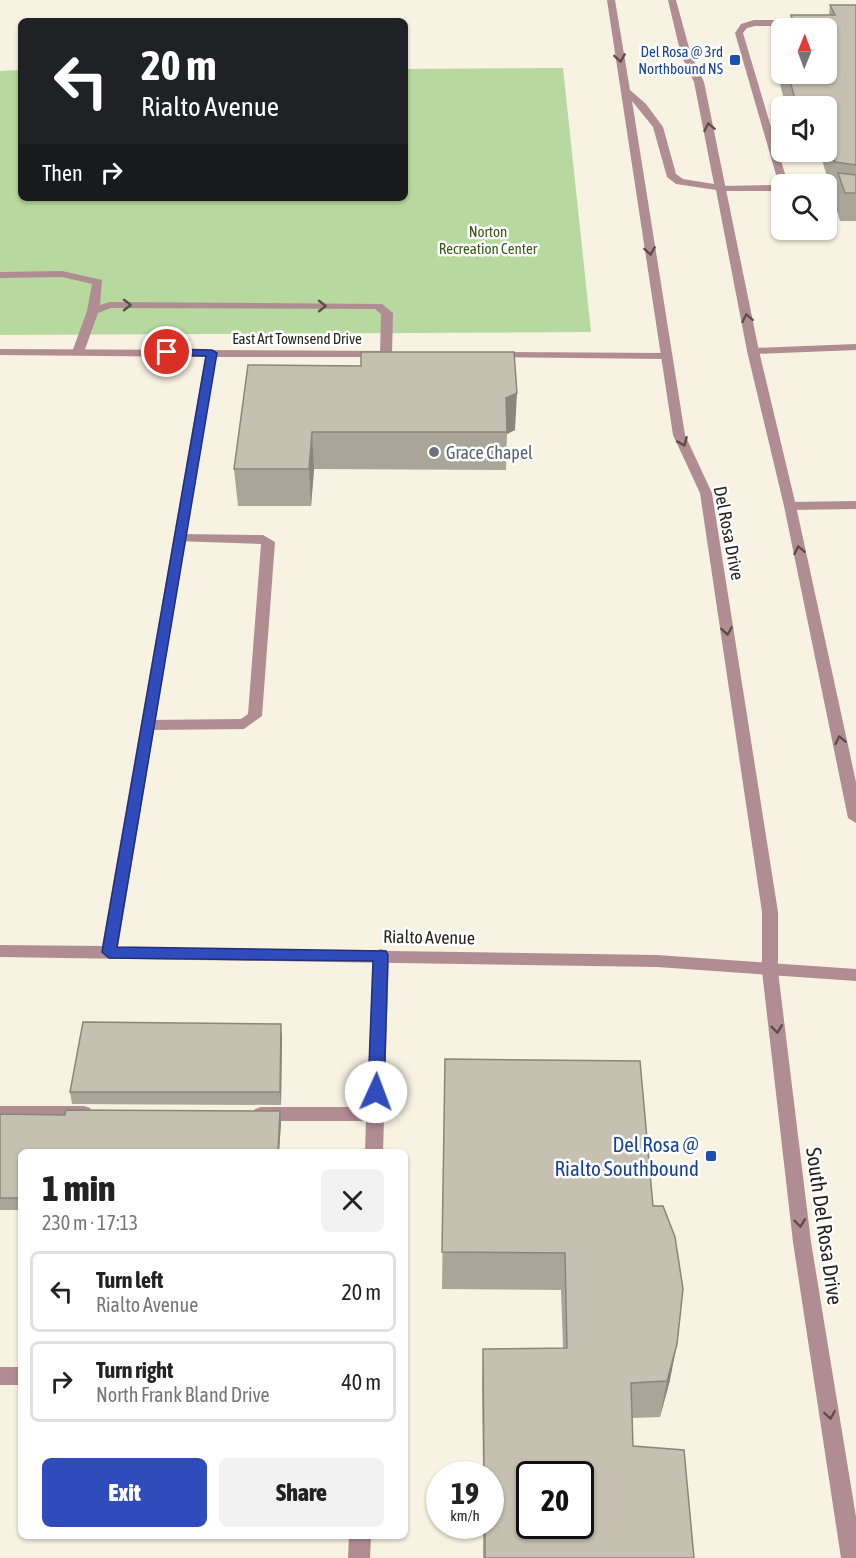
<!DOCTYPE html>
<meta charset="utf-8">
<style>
body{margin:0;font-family:"Asap Condensed",sans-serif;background:#f2f2f2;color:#222;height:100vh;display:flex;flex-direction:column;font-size:22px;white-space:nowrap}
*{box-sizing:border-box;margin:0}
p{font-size:20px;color:#767676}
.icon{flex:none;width:33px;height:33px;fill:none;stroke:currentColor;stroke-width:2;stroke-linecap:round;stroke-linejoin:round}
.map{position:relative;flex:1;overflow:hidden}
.drawer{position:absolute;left:18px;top:1149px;width:390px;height:390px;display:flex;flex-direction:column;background:#fff;border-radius:9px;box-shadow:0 2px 4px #0004}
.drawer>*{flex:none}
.top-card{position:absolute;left:18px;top:18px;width:390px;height:183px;border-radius:9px;box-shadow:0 2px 4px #0004;background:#202124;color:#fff;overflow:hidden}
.needle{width:39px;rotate:1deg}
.tools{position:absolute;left:771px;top:18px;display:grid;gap:12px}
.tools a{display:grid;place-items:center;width:66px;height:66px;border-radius:9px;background:#fff;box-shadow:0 2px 4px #0004;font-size:30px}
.speed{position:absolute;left:426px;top:1461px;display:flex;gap:12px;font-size:30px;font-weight:700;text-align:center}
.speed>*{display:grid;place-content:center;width:78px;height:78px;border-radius:50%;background:#fff;box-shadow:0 2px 4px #0004;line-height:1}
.speed small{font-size:15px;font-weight:400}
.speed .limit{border:3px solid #111;border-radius:9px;background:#fff;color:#111}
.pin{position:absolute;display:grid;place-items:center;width:51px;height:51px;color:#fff;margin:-26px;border:3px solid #fff;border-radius:50%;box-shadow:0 2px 6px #0007}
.me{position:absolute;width:66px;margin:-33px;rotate:2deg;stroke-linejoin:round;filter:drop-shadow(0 0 4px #0008)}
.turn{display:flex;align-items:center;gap:21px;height:126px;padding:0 24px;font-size:27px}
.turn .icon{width:78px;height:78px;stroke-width:2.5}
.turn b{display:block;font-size:42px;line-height:51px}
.then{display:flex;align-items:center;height:57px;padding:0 24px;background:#0003;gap:12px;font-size:22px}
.round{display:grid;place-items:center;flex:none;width:63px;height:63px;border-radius:9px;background:#f2f2f2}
.summary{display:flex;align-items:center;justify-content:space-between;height:102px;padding:0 24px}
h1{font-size:36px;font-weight:800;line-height:45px}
.primary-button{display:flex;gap:12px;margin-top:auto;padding:12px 24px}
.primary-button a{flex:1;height:69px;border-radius:9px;background:#304bbb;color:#fff;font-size:24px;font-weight:800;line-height:69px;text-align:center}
.primary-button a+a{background:#f2f2f2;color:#222}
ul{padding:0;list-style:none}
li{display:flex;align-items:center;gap:18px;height:81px;margin:0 12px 9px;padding:0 12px;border:3px solid #e0e0e0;border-radius:9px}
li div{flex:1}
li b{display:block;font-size:22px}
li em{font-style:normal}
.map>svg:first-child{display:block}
</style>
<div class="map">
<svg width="856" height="1558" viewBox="0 0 856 1558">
<rect width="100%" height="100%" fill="#f7f2e2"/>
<path fill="#b7d89e" d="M563,68L591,332L0,335V71L21,70V198H405V69Z"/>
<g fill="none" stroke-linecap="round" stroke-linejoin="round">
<path fill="#b08d92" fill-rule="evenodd" d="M754,20H811L815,23L811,26H755L747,28L743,33L788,184H782V191H722L717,188L718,186L779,185L735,33L741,24Z
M826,191L856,195V201L826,197Z
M62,271L102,280L100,305L110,302L382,304L393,313L392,354L386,357L380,354L381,314L375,309L111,308L98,313L84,352L82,354H74L72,352L87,311L92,284L62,277L0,278V272Z
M856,344V350L753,354L747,351L753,348Z
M856,501V509L790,510L784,506L790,502Z
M180,534L263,535L275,542L262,716L244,729L148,730L141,725L148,720L241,719L248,714L261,544L175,541L173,538Z
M381,949L387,951L389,955L383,1152H365L366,1121H261L255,1119L252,1114L255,1109L261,1107H367L373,955L375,951Z
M0,1106H84L90,1108L93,1113L90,1118L84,1120H0Z
M0,1367H21V1385H0Z
M349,1536H371L370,1558H348Z"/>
<path fill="#b08d92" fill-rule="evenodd" d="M0,349L381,351L387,354L381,357H216L118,947L657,955L856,969V981L657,967L0,957V945L102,946L205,357L0,355Z
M495,352L666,353L672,356L666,359L491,357V353Z"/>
<path fill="#b08d92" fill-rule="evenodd" d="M607,0H615L630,90L646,104L663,127L676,174L683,179L714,184L694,82L681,55L668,0H676L691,55L704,82L759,351L796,506L856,782V823L848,818L784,506L747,351L716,190L676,184L667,177L653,127L632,101L685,435L712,493L778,912V971L811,1242L856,1517V1558H841L793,1242L762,971V912L700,493L673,435Z"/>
</g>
<path fill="#a9a598" d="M830,5H856V221H840L834,200L836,190L831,189L821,157H800L798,152H826V106H786L779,81L782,66V74H826V28H790L791,15H829Z
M248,365L515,430L507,434L506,470L314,469L311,506H238L234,469Z
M282,1036L281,1105L72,1104L70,1092Z
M445,1059L670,1380L660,1417L632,1418L633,1446L694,1558H483V1526H490V1474H483L482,1385L483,1349L563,1348L561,1290L442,1289Z
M0,1114L281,1123L279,1152H21V1210H0Z"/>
<path fill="#8a867c" d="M517,393L515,430L507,434L506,398Z
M312,432L314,469L311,506L309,469Z
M281,1024L282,1036L281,1105L280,1092Z
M280,1111L281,1123L279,1152H278Z
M677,1344L670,1380L660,1417L667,1381Z"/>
<path fill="#c5c0b1" stroke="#8a867c" stroke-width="1.5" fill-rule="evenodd" d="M830,5H856V165L835,162L826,136V106H797L788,74H826V28H795L791,15H835Z
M838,173L856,175V193H845Z
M361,352H514L517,393L506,398L507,432H312L309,469H234L248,365L361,366Z
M83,1022L281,1024L280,1092H70Z
M445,1059L640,1061L653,1206H663L675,1237L683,1289L677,1344L667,1381L631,1383L633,1446L684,1450L694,1558H485V1526H490V1474H484L483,1349L567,1348L565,1253L442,1252ZM530,1474H580V1526H530Z
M66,1110L280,1111L278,1152H21V1198H0V1114L65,1115Z"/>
<defs><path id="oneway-chevron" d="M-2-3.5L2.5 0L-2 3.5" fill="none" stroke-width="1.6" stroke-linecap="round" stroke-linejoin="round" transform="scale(1.5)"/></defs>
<g stroke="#5d4e4c">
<use href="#oneway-chevron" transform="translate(620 58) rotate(81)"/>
<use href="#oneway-chevron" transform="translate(709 127) rotate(-102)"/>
<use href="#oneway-chevron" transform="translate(650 251) rotate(81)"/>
<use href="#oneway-chevron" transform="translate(127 305)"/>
<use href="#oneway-chevron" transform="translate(322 306)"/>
<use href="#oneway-chevron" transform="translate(747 318) rotate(-101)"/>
<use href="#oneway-chevron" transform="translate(683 442) rotate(66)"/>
<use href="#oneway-chevron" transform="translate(799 550) rotate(-102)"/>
<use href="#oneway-chevron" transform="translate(727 631) rotate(81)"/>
<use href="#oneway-chevron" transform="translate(840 740) rotate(-102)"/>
<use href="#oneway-chevron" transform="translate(777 1029) rotate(83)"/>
<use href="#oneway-chevron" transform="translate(800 1223) rotate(83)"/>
<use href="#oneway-chevron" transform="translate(830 1415) rotate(81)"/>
</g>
<path fill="#304bbb" stroke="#1f317a" stroke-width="1.5" d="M167,349L212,350L217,353L117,947L386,951L388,955L384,1092L376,1098L368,1092L373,961L109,958L102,952L206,356L163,355L162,352Z"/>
<g fill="#1a4fb4" stroke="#fff" stroke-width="2">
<rect x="729" y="54" width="12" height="12" rx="3"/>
<rect x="705" y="1150" width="12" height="12" rx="3"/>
</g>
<circle fill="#6b7280" stroke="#fff" stroke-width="2" cx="434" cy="452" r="6"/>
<g text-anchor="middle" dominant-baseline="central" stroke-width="5" stroke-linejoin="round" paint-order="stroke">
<g font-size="15" fill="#164399" stroke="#fff" text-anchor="end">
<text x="723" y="51">Del Rosa @ 3rd<tspan x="723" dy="17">Northbound NS</tspan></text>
</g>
<g font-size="15" fill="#385917" stroke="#fff">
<text x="488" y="231">Norton<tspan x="488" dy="17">Recreation Center</tspan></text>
</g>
<g font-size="15" fill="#25241e" stroke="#fff">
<text x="297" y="338">East Art Townsend Drive</text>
</g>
<g font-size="18" fill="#5b616d" stroke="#fff" text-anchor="start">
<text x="446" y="452">Grace Chapel</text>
</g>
<g font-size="18" fill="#25241e" stroke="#fff">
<text transform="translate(729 533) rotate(79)">Del Rosa Drive</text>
<text transform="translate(429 937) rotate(1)">Rialto Avenue</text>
</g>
<g font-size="21" fill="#164399" stroke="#fff" text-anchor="end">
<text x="699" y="1144">Del Rosa @<tspan x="699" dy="24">Rialto Southbound</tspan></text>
</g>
<g font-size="21" fill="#25241e" stroke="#fff">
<text transform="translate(825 1226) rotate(82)">South Del Rosa Drive</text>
</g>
</g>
</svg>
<div class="tools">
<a><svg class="needle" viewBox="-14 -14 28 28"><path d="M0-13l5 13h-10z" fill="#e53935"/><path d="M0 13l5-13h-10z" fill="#767676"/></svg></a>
<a><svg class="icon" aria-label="sound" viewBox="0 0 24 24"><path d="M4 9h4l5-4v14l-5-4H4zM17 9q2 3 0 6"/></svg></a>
<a><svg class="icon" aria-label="search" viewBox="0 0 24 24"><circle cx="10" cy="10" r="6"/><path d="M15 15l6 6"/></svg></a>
</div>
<div class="speed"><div>19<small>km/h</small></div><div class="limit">20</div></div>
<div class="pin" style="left:167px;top:352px;background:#d93025"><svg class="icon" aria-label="arrive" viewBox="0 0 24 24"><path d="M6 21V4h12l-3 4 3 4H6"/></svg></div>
<svg class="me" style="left:376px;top:1092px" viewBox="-20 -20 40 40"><circle r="19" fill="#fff"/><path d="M0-13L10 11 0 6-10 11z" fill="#304bbb"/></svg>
<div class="top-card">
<div class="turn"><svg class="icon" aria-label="left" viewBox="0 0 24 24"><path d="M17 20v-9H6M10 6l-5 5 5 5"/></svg><div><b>20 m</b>Rialto Avenue</div></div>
<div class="then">Then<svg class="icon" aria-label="right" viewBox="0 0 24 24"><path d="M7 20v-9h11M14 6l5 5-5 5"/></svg></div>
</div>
<section class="drawer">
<div class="summary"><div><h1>1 min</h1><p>230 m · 17:13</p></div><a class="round"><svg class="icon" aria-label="close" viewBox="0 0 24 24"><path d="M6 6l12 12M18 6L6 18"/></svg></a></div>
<ul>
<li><svg class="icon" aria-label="left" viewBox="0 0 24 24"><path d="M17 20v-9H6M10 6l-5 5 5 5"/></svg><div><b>Turn left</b><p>Rialto Avenue</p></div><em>20 m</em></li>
<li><svg class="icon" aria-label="right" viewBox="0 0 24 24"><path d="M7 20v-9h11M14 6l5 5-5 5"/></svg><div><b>Turn right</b><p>North Frank Bland Drive</p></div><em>40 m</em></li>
</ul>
<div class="primary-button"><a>Exit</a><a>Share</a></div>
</section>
</div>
